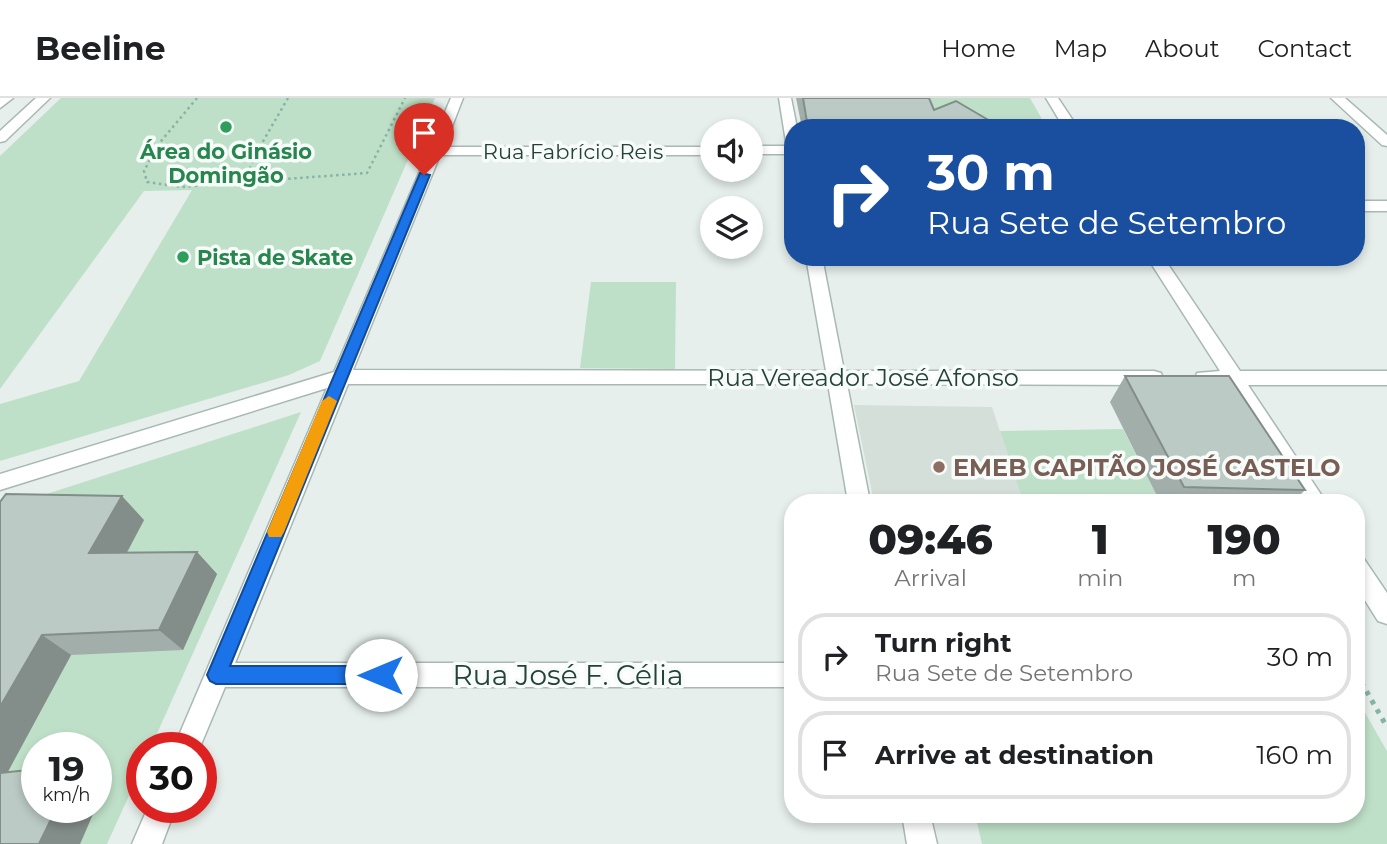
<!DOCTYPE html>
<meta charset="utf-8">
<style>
body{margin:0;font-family:Montserrat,sans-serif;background:#f6f6f6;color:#202124;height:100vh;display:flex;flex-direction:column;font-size:26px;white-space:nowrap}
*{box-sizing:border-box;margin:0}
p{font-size:23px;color:#757577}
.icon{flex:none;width:38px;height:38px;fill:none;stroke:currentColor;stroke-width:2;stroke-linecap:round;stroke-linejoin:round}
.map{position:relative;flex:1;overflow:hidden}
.panel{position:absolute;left:784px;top:396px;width:581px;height:329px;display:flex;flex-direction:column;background:#fff;border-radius:28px;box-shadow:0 4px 10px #0003}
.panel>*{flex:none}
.banner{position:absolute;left:784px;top:21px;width:581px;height:147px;border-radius:28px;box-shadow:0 4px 10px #0003;background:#1a4fa0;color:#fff;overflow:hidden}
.tools{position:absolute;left:700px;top:21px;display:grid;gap:14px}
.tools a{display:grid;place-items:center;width:63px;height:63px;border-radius:50%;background:#fff;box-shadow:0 4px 10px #0003;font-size:35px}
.speed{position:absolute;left:21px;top:634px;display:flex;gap:14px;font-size:35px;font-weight:700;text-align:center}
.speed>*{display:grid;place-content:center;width:91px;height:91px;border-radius:50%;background:#fff;box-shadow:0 4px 10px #0003;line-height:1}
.speed small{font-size:18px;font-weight:400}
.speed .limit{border:10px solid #d22;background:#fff;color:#111}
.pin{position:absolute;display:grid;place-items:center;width:60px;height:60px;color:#fff;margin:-72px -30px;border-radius:50% 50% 50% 0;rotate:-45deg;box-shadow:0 0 7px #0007}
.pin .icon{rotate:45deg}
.me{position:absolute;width:77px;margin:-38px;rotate:270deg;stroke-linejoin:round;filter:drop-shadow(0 0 5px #0008)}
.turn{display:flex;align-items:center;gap:24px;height:147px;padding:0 28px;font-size:32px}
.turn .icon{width:91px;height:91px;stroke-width:2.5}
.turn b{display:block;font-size:49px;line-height:60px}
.eta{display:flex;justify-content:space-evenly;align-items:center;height:119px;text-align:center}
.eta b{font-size:42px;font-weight:800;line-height:49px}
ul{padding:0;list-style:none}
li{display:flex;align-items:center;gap:21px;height:88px;margin:0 14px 10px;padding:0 14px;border:4px solid #e0e0e0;border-radius:28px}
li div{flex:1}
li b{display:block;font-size:26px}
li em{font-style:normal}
header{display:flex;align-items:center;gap:42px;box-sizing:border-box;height:98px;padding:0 35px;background:#fff;border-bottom:2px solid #e0e0e0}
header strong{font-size:33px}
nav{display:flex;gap:38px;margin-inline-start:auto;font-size:24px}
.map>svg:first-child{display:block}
</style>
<header>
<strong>Beeline</strong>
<nav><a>Home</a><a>Map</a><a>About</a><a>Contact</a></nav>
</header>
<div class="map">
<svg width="1387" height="746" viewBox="0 0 1387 746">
<rect width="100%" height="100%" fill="#e6efeb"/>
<path fill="#d4dfda" d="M854,307L992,309L1023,404H874Z"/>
<path fill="#bfe0c8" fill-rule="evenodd" d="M61,0H435L320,263L289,277L0,363V306L79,283L192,92L144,93L0,291V58Z
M928,0H1030L1047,30H959L933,16Z
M591,184H676L675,271L580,270Z
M301,314L151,649H142V669L107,746H0V411ZM37,649H96V709H37Z
M1123,331L1160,404H1023L1000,333Z
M1356,599L1387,653V746H982L975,716H1356Z"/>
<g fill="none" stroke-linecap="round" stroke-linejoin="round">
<g stroke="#a8b8b2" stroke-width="3">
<path id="minor" d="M0,0H13L0,10Z
M36,0H50L5,43L0,44V33Z
M451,0H463L444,49H712V57H440L353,272L826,273L806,159H822L844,273H1154L1161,275L1163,280L1161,285L1154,287L847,286L870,404H848L828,286H348L235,565H793V589H225L200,649H174L327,290L0,392V376L334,274Z
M779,0H791L797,30H793V56H751V48H792L786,44Z
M1046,0H1058L1078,30H1064Z
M1331,0H1345L1387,37V48L1382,47Z
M1356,103H1387V113H1356Z
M1147,159H1163L1240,273H1387V287H1248L1326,404H1304L1228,287L1197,285L1195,280L1197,275L1220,273Z
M1356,458L1364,461L1387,495V526L1378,523L1356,488Z
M148,709H176L162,746H132Z
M902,716H930L937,746H907Z"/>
</g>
<path stroke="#86b3a5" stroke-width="2.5" stroke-dasharray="2.5 3.5" stroke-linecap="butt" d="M197,0L157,48L144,73L147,84L182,89L245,84
M288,0L254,59L245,84L367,75L405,0"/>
<path stroke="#86b3a5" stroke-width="5" stroke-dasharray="4.5 6" stroke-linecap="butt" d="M1356,575L1387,629"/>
<use href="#minor" fill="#fff" fill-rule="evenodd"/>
</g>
<path fill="#a1aea9" d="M796,0H929L934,12L1002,30H802Z
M1125,278L1305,392L1293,404H1160L1110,304Z
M0,404L144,422L127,455L197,454L217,476L183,552L71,557L8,674L96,709L80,746H0Z"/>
<path fill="#838d89" d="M122,398L144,422L114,478L89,455Z
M197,454L217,476L183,552L159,532Z
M42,537L71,557L0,688V609Z
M96,677L107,683L96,708Z
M57,709H96L80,746H39Z"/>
<path fill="#bbcac4" stroke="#838d89" stroke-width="2" d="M803,0H929L934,12L956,3L1002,30H808Z
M1125,278H1229L1305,392L1184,389Z
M6,396L122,398L89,455L197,454L159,532L42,537L0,609V404Z
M37,671V709H57L39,746H0V675Z"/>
<path fill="#1a73e8" stroke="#114b97" stroke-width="2" d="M420,75L430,77L230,568H381L388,570L391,577L388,583L381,586H216L210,583L207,577Z"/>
<path fill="#f59e0b" d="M329,298L337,303L284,434L281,439H269L267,434L322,303Z"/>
<g fill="#2e9e5b" stroke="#f7fbf9" stroke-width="2.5">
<circle cx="226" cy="29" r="7"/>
<circle cx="183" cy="159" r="7"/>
</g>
<circle fill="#8d6e63" stroke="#f7fbf9" stroke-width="2.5" cx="939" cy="369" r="7"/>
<g text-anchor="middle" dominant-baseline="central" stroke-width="7" stroke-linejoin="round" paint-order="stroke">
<g font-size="21" font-weight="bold" fill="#27864d" stroke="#f7fbf9">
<text x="226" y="53">Área do Ginásio<tspan x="226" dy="24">Domingão</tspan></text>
<text x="197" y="159" text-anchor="start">Pista de Skate</text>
</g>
<g font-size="21" fill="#24423a" stroke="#f7fbf9">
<text x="573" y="53">Rua Fabrício Reis</text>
</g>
<g font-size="24" fill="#24423a" stroke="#f7fbf9">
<text x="863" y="279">Rua Vereador José Afonso</text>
</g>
<g font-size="24" font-weight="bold" fill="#785e54" stroke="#f7fbf9" text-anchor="start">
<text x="953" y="369">EMEB CAPITÃO JOSÉ CASTELO</text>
</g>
<g font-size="28" fill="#24423a" stroke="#f7fbf9">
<text x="568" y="577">Rua José F. Célia</text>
</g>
</g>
</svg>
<div class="tools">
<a><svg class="icon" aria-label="sound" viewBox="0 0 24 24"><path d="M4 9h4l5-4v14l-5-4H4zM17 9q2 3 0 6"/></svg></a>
<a><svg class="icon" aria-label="layers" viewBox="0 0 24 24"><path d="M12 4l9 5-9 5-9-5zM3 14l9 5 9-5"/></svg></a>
</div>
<div class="speed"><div>19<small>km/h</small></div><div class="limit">30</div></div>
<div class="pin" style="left:424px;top:77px;background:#d93025"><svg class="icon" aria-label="arrive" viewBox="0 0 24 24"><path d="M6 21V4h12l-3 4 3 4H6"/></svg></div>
<svg class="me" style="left:381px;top:577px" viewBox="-20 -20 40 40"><circle r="19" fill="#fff"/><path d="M0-13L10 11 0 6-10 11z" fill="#1a73e8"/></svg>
<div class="banner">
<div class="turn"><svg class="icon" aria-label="right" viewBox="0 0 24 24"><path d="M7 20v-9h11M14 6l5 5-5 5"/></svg><div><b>30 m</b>Rua Sete de Setembro</div></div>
</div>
<section class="panel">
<div class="eta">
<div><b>09:46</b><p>Arrival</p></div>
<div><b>1</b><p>min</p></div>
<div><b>190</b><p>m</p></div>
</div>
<ul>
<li><svg class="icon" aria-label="right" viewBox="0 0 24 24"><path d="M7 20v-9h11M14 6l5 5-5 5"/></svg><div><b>Turn right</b><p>Rua Sete de Setembro</p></div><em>30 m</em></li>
<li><svg class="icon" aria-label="arrive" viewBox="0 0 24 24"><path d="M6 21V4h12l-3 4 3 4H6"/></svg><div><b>Arrive at destination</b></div><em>160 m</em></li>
</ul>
</section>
</div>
